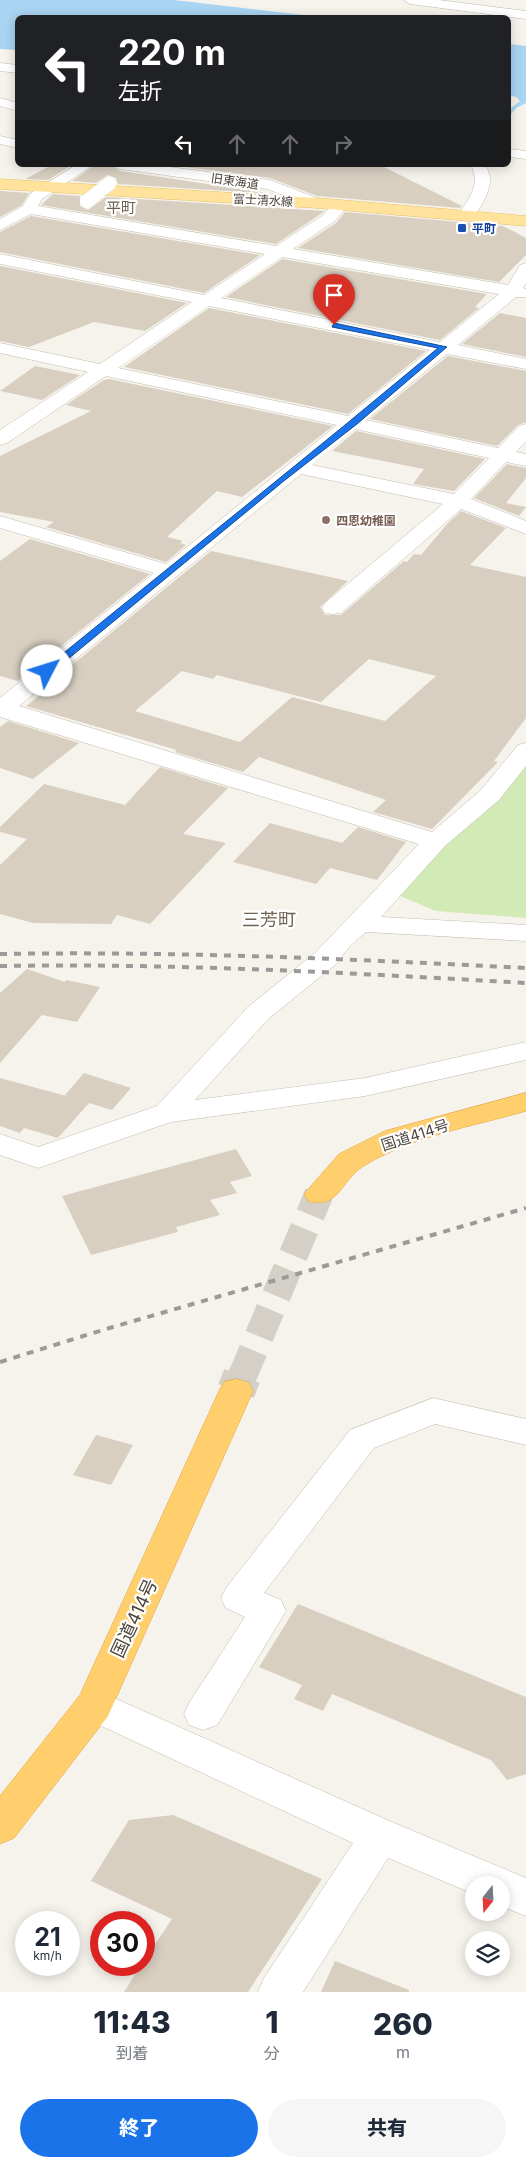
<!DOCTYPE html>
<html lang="ja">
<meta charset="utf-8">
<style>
body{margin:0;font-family:Inter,"Noto Sans JP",sans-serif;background:#f6f6f7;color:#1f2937;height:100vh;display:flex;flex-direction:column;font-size:19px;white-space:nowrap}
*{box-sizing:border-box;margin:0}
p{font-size:16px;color:#747a83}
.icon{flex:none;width:28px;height:28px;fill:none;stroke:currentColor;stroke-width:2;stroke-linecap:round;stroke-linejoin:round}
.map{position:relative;height:1992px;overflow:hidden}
.details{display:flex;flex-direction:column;background:#fff;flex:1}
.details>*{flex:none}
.hud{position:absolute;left:15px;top:15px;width:496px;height:152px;border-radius:8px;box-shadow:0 2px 12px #0003;background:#202124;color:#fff;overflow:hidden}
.needle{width:32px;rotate:198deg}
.controls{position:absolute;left:465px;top:1876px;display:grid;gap:10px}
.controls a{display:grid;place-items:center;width:45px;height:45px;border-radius:50%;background:#fff;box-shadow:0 2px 12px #0003;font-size:25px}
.speed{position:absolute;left:15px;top:1911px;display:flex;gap:10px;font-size:25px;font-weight:700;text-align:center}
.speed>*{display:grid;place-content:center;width:65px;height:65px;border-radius:50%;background:#fff;box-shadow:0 2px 12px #0003;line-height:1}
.speed small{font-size:12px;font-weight:400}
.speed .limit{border:8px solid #d22;background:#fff;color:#111}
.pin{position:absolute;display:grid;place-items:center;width:42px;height:42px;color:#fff;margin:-51px -21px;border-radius:50% 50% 50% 0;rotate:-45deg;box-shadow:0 0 5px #0007}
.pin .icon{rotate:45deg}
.me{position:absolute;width:55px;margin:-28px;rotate:50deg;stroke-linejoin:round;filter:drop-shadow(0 0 4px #0008)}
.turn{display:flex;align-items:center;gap:18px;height:105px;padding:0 20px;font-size:22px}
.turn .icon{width:65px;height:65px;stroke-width:2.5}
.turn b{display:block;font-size:35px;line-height:42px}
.lanes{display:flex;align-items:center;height:48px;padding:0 20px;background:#0003;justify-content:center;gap:25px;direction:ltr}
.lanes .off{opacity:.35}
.eta{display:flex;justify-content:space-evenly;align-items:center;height:85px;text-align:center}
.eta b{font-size:30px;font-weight:800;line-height:35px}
.button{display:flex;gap:10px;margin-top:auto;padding:10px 20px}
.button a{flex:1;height:58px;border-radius:30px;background:#1a73e8;color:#fff;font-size:20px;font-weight:800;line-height:58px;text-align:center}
.button a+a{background:#f6f6f7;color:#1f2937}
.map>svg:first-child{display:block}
</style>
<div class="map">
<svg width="526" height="1992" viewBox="0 0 526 1992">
<rect width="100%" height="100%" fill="#f6f3ec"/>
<path fill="#d2eab5" d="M526,756V918L436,911L400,896Z"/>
<path fill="#a9d4f2" d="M0,0H174L321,17L18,18L17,50L0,49Z
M509,44L526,46V103L516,108L509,117V110L520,101L516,97L509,95Z"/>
<path fill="#d8cfc1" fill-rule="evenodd" d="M52,165H72L48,180L25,179Z
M95,165H111L120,171L274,194L118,184L116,178L108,175L96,183L72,181Z
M169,165H380L462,206L460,208L317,196L270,178Z
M0,191H1L29,193L22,205L0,217Z
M53,194L80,196V206L88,210L106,197L325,211L276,244L41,205Z
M345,212L503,226L526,238V255L499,282L298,248L336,223Z
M31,216L260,255L204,293L0,252V232Z
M282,259L487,294L475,307L479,308L440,340L226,297Z
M0,266L187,303L145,331L94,322L29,347L0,341Z
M209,308L426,351L348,414L124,367Z
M500,313L526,318V357L462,344Z
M448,356L526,371V422L518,425L497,446L370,419Z
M35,366L80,375L42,400L0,391Z
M109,379L333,426L242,497L217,491L167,537L183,541L180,543L186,545L166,562L46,527L54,522L0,512V456L91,411L66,405L104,380Z
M356,431L485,459L454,491L413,484L424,469L332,451Z
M507,464L526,468V478L506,503L526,507L519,516L474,498Z
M461,511L506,528L470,565L526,577V718L494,761L498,762L432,829L373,812L386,800L259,757L243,772L175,752L177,750L26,706L48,689L44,688L211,551L348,581L320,607L325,615H341L404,561L407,562L414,554L421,555L448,523ZM369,659L436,676L385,721L292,697L240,742L135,711L182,671L213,679L217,675L321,702Z
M30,539L150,574L18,681L0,676V561Z
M8,721L79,743L33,779L0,768V727Z
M160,767L228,788L183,834L226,843L150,924L117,915L111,924L33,923L0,914V865L27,839L0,832V827L44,784L125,805Z
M270,823L342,843L358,827L406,842L377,880L330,868L316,884L233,862Z
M27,969L65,982L66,980L100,987L77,1022L42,1015L0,1063V993Z
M84,1073L131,1088L112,1110L89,1103L58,1138L24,1128L20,1133L0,1126V1078L70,1097L65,1095Z
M236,1149L252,1176L230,1182L237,1193L210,1200L220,1215L176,1227L178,1232L91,1255L62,1196Z
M96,1435L133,1445L111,1485L73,1475Z
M298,1604L526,1697V1774L507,1780L491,1760L332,1694L323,1711L294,1699L302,1685L259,1667Z
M173,1815L322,1879L248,1992H124L141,1965H144V1961L172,1919L91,1881L129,1820Z
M335,1961L409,1990V1992H321Z"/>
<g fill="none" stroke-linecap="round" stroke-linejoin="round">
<path stroke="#d4d0c8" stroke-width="29" stroke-dasharray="29 15" stroke-linecap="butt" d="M242,1377L319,1194"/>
<path stroke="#d4d0c8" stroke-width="38" stroke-dasharray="38 19" stroke-linecap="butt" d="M236,1391L242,1376"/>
<g stroke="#c2bbae" stroke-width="1">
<path id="minor" d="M404,0H439L526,11V19L410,4Z
M0,63L18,65V73L0,71Z
M0,98L18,103V111L0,106Z
M0,136L18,140V148L0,144Z
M509,149L526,151V159L509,157Z
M76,165H93L42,199L38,206L276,246L323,215L335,202L340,200L348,205L335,221L293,249L508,285L520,265L526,263V283L523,288L526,289V297H516L458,345L526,359V369L447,354L366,420L498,448L519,426L526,424V441L516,452L526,454V466L506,462L471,499L526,521V534L461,509L341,613L333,614L325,613L322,608L325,603L443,504L301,474L19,706L432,832L481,790L518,745L526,743V766L499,800L445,846L381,917L526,925V941L366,932L350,946L336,964L268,1019L195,1100L365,1078L526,1042V1060L365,1096L171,1122L38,1168L0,1155V1134L38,1147L157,1106L248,1007L316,952L419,844L0,717V698L154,573L0,528V516L166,564L337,425L106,376L7,443L0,445V430L88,372L0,353V343L100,364L192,302L0,264V254L204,295L265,254L31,214L0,230V219L23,206L31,193ZM282,257L499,294L440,342L221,298ZM209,306L430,350L348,416L118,368ZM355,429L489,458L454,494L312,465Z
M113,165H154L270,180L322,200L325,203L317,208L267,189L120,169Z
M471,165H485C488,170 490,174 490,180C490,192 478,217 466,220L458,215C469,199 481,184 471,165Z
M433,1398L526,1419V1445L435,1424L374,1448L264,1593L281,1600L286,1611L217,1725L203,1730L189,1725L184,1714L189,1703L245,1617L226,1608L221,1598L226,1588L350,1430Z
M94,1689L394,1823L526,1878V1916L501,1906V1885H474V1894L388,1858L303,1992H258L264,1978L353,1843L80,1716L75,1705L80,1694Z"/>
</g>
<g stroke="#e6c16a" stroke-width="1">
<path id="major" d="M0,179L317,198L526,216V226L317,208L0,189Z"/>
</g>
<g stroke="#e0a43c" stroke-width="1">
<path id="highway" d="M526,1093V1111C471,1127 411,1136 362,1167C341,1181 338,1210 308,1201L304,1194L339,1154L385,1131Z
M236,1379L248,1382L253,1391L108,1716L14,1838L0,1844V1796L80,1695L219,1391L224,1382Z"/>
</g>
<use href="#minor" fill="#fff" fill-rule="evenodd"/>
<use href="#major" fill="#ffe39c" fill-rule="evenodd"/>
<use href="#highway" fill="#ffcf6e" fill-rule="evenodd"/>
<path stroke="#9a9a9a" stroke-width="4" stroke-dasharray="7 7" stroke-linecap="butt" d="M0,954C175,951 351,959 526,968
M0,966C175,963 351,973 526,983
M0,1362L106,1329L526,1208"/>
<g stroke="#c2bbae" stroke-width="14" stroke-linecap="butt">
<path id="minor-bridge" d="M87,201L109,184"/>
</g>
<use href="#minor-bridge" stroke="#fff" stroke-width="14"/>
</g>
<path fill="#1a73e8" stroke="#114b97" d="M334,323L447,347L357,424L285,480L51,673H44V669C175,562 308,457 438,348L332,327Z"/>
<rect fill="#1a4fb4" stroke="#fff" stroke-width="2" x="457" y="223" width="10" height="10" rx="2.5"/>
<circle fill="#8d6e63" stroke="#fff" stroke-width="2" cx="326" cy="520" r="5"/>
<g text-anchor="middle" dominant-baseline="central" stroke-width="4.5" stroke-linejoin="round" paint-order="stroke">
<g font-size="12" fill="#4b4439" stroke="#fff">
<text transform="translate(235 181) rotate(8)">旧東海道</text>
<text transform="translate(263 200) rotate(3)">富士清水線</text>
</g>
<g font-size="12" font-weight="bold" fill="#164399" stroke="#fff" text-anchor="start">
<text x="472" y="228">平町</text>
</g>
<g font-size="12" font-weight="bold" fill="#785e54" stroke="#fff" text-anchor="start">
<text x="336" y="520">四恩幼稚園</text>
</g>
<g font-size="15" fill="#6e6250" stroke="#fff">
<text x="121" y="207">平町</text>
</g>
<g font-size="15" fill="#4b4439" stroke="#fff">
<text transform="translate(415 1135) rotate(-18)">国道414号</text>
</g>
<g font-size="18" fill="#6e6250" stroke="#fff">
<text x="269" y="919">三芳町</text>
</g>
<g font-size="18" fill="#4b4439" stroke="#fff">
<text transform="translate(134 1618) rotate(-65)">国道414号</text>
</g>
</g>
</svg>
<div class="controls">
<a><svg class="needle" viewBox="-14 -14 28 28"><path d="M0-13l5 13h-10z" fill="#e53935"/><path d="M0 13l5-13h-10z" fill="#747a83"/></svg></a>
<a><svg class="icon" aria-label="layers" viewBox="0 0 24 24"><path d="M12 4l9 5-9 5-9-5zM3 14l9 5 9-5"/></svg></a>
</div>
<div class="speed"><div>21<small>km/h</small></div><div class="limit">30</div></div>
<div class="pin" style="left:334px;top:325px;background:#d93025"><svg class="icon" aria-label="arrive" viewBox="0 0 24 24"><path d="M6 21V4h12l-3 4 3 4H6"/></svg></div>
<svg class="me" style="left:47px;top:671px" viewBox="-20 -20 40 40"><circle r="19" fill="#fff"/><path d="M0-13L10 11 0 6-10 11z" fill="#1a73e8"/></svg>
<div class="hud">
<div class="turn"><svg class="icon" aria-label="left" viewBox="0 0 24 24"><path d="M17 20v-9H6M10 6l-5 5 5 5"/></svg><div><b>220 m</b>左折</div></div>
<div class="lanes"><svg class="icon" aria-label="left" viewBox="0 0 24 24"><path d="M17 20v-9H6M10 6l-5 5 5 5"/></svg><svg class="icon off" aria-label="ahead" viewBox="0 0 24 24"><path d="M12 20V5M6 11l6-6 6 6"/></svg><svg class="icon off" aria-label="ahead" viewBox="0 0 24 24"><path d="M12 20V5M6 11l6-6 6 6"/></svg><svg class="icon off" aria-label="right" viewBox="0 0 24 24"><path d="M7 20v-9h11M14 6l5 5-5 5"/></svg></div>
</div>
</div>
<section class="details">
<div class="eta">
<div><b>11:43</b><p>到着</p></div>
<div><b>1</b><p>分</p></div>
<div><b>260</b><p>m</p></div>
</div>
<div class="button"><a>終了</a><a>共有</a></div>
</section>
